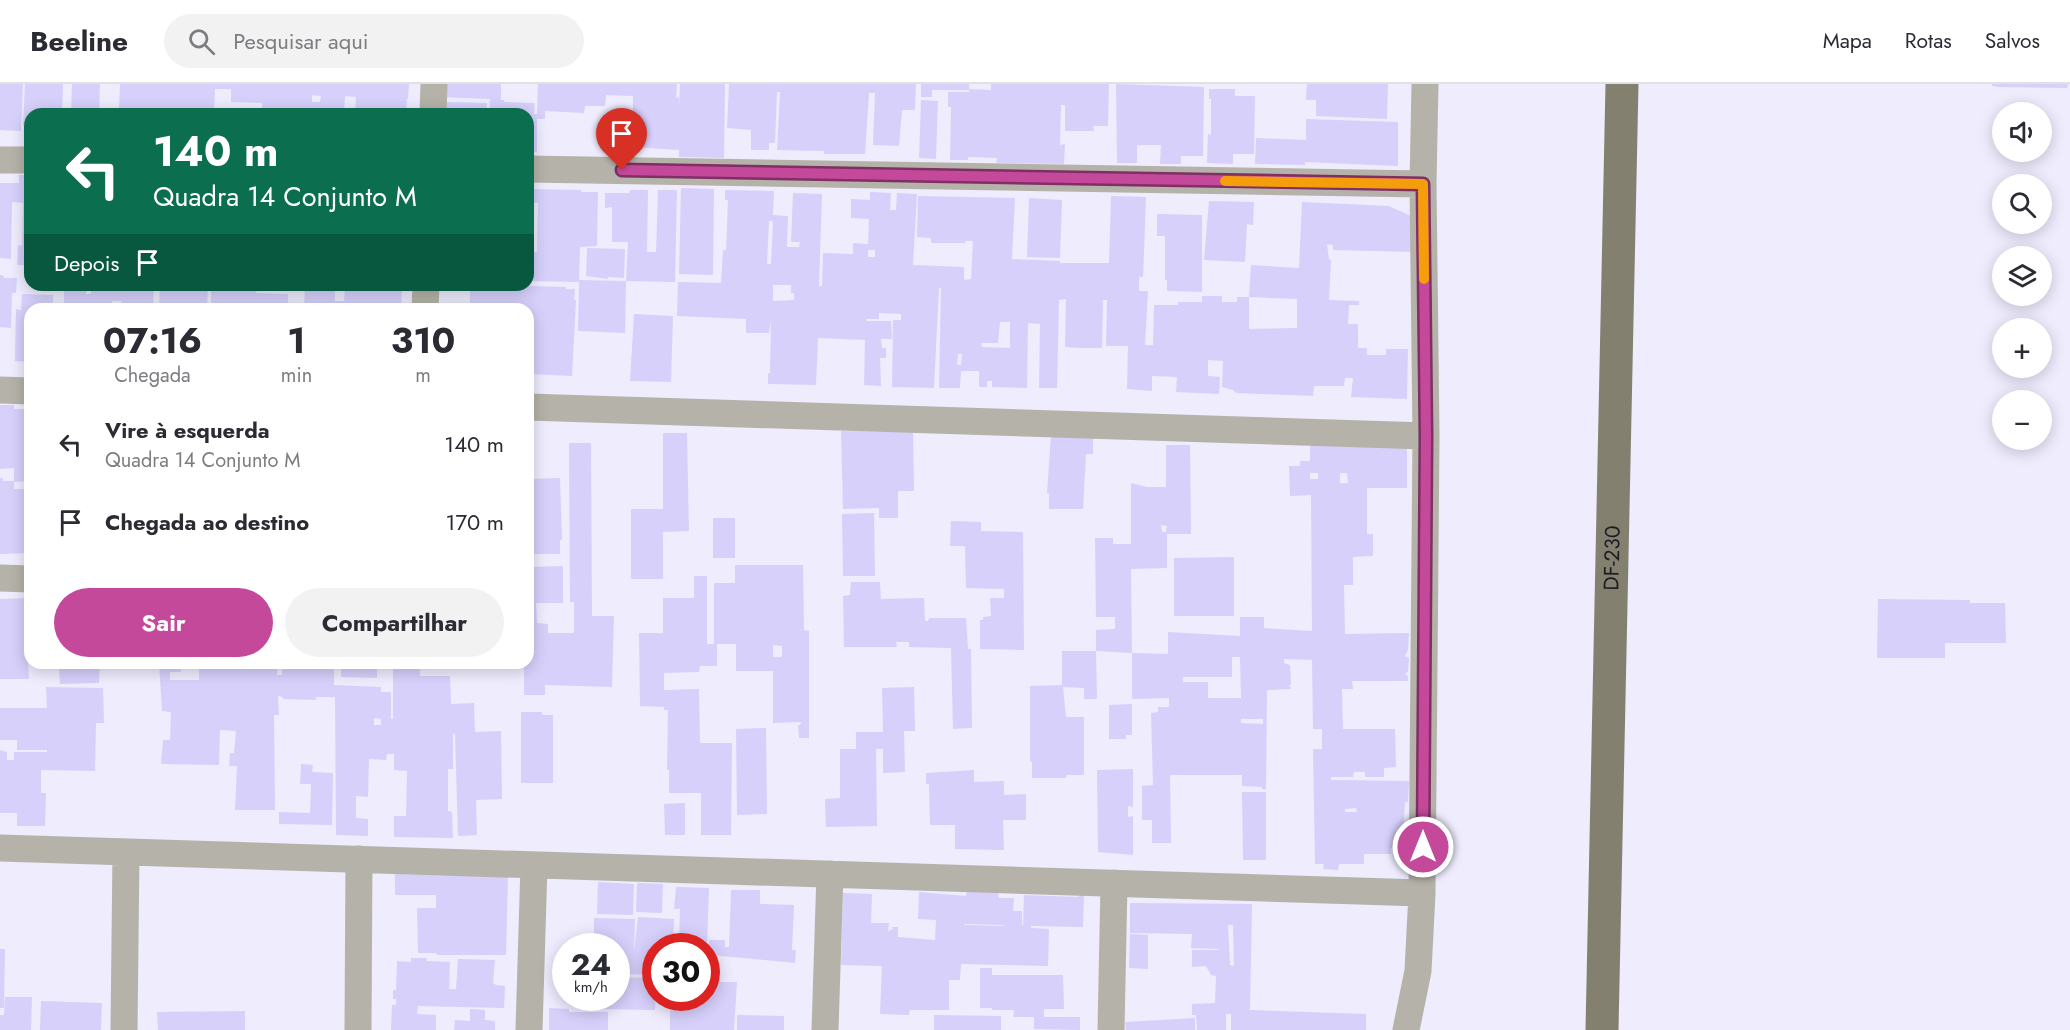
<!DOCTYPE html>
<html lang="pt">
<meta charset="utf-8">
<style>
body{margin:0;font-family:Jost,sans-serif;background:#f2f2f3;color:#2b2b33;height:100vh;display:flex;flex-direction:column;font-size:22px;white-space:nowrap}
*{box-sizing:border-box;margin:0}
p{font-size:20px;color:#7c7c81}
.icon{flex:none;width:33px;height:33px;fill:none;stroke:currentColor;stroke-width:2;stroke-linecap:round;stroke-linejoin:round}
.map{position:relative;flex:1;overflow:hidden}
.side{position:absolute;left:24px;top:219px;width:510px;height:366px;display:flex;flex-direction:column;background:#fff;border-radius:18px;box-shadow:0 3px 15px #0003}
.side>*{flex:none}
.top-card{position:absolute;left:24px;top:24px;width:510px;height:183px;border-radius:18px;box-shadow:0 3px 15px #0003;background:#0b6e4f;color:#fff;overflow:hidden}
.buttons{position:absolute;left:1992px;top:18px;display:grid;gap:12px}
.buttons a{display:grid;place-items:center;width:60px;height:60px;border-radius:50%;background:#fff;box-shadow:0 3px 15px #0003;font-size:30px}
.speed{position:absolute;left:552px;top:849px;display:flex;gap:12px;font-size:30px;font-weight:700;text-align:center}
.speed>*{display:grid;place-content:center;width:78px;height:78px;border-radius:50%;background:#fff;box-shadow:0 3px 15px #0003;line-height:1}
.speed small{font-size:15px;font-weight:400}
.speed .limit{border:9px solid #d22;background:#fff;color:#111}
.pin{position:absolute;display:grid;place-items:center;width:51px;height:51px;color:#fff;margin:-62px -26px;border-radius:50% 50% 50% 0;rotate:-45deg;box-shadow:0 0 6px #0007}
.pin .icon{rotate:45deg}
.me{position:absolute;width:66px;margin:-33px;rotate:0deg;stroke-linejoin:round;filter:drop-shadow(0 0 4px #0008)}
.turn{display:flex;align-items:center;gap:21px;height:126px;padding:0 30px;font-size:27px}
.turn .icon{width:78px;height:78px;stroke-width:2.5}
.turn b{display:block;font-size:42px;line-height:51px}
.then{display:flex;align-items:center;height:57px;padding:0 30px;background:#0003;gap:12px;font-size:22px}
.eta{display:flex;justify-content:space-evenly;align-items:center;height:102px;text-align:center}
.eta b{font-size:36px;font-weight:700;line-height:42px}
.primary-button{display:flex;gap:12px;margin-top:auto;padding:12px 30px}
.primary-button a{flex:1;height:69px;border-radius:36px;background:#c4499a;color:#fff;font-size:24px;font-weight:700;line-height:69px;text-align:center}
.primary-button a+a{background:#f2f2f3;color:#2b2b33}
ul{padding:0;list-style:none}
li{display:flex;align-items:center;gap:18px;height:78px;padding:0 30px}
li div{flex:1}
li b{display:block;font-size:22px}
li em{font-style:normal}
header{display:flex;align-items:center;gap:36px;box-sizing:border-box;height:84px;padding:0 30px;background:#fff;border-bottom:2px solid #e1e1e2}
header strong{font-size:28px}
nav{display:flex;gap:33px;margin-inline-start:auto;font-size:21px}
.search{width:420px;height:54px;background:#f2f2f3;display:flex;align-items:center;gap:15px;box-sizing:border-box;padding:0 21px;border-radius:33px;color:#7c7c81;font-size:22px}
.map>svg:first-child{display:block}
</style>
<header>
<strong>Beeline</strong>
<div class="search"><svg class="icon" aria-label="search" viewBox="0 0 24 24"><circle cx="10" cy="10" r="6"/><path d="M15 15l6 6"/></svg>Pesquisar aqui</div>
<nav><a>Mapa</a><a>Rotas</a><a>Salvos</a></nav>
</header>
<div class="map">
<svg width="2070" height="946" viewBox="0 0 2070 946">
<rect width="100%" height="100%" fill="#eeecfd"/>
<path fill="#d6d0fb" fill-rule="evenodd" d="M0,0H23L21,47L0,46Z
M25,0H63L62,30H30V42H23Z
M72,0H100L99,30H71Z
M120,0H409L408,15H407L406,30H355L356,13L345,12L344,30H262V19L231,18V5H215L214,30H166V26L119,24ZM312,11L321,12L320,18H312Z
M440,0H501V16H504V18L535,19L534,30H537L538,0H677L676,14L679,13V24L680,0H725L724,74L679,73V66L632,63L633,12L606,11L605,22H585L584,29L545,27V35H537V68H528V30H489L490,15L440,13Z
M729,0H916L915,26H902L899,62L873,61L875,9H869L865,70H824V67L777,66L780,8H777L775,59H769V66H751V46L727,44Z
M921,0H969V5L991,6V0H1109L1108,42H1093L1094,47H1065V21H1061L1060,61L1065,60L1064,80L996,79L997,74L968,73V76H950L951,23H948V8H969V6H932V13H921Z
M1116,0L1204,3L1203,72H1181V80H1160L1161,61H1137V79H1117Z
M1307,0H1388L1387,35L1316,32V16H1306Z
M1992,0H2068L2067,4L1999,3L1992,2Z
M1209,5H1235V12H1255L1254,70H1233V80L1207,79L1208,50L1211,51V15H1209Z
M921,16L938,17L936,75L919,74Z
M443,18L487,19L486,30H443Z
M1306,35L1398,38V82L1305,78V81L1255,80L1256,54L1306,56Z
M19,91H29L30,181H17L18,161L22,162L23,119L12,118L11,175L0,174V99H19Z
M681,104L714,105L713,191L679,190Z
M533,105L581,106V108H598L597,162L580,163L579,196L626,197L625,249L578,247L579,198L530,197V202L566,203V205H575L574,216H576L572,292L528,290V225H470V201H528L531,168H537L538,119H533L532,146H528V107Z
M630,106H648L647,168H656L658,106H677L675,198L626,197L628,158H612V123L605,124V109H630Z
M725,106L774,107L773,131L788,132L787,163H799L800,158H791L793,109L822,110L819,202H822L823,169L853,170V159L868,160L869,135L851,134V115L870,116V108L891,109L890,126H896L897,109L917,110L913,181L964,183V196L971,195L973,157H965V159H931V154L917,153L918,112L1015,114L1012,175L1060,177V179H1109L1111,112L1146,113L1143,193H1139V207H1148L1145,261H1153L1154,221H1178V218H1202V212H1222V218H1237V213H1249V245L1297,244V215L1249,213L1251,181L1299,184L1302,118L1389,122L1411,132L1418,168L1333,166V161L1327,160L1329,175L1331,176L1329,216L1359,217V221H1349L1348,240H1358V264H1367V271H1386V265H1408L1407,315L1351,313L1353,294H1345L1344,302H1314L1313,312L1236,309L1233,306L1222,303L1223,277L1208,276V292L1220,293L1219,310L1176,308L1177,293L1152,292V307L1127,305L1128,262H1106L1107,216H1103L1102,264H1079L1065,263L1066,215L1059,216L1057,304H1039L1040,240L1028,239L1027,304L992,303V297H987V303H979V287H961L960,304H939L941,204H939L934,304L892,303L893,236H901V230L879,229V235H866V237H891L892,255H881L882,264H886V274H880L881,302L864,301L865,256L818,254L816,301L768,300V289H770L771,236L769,249H746V235L677,232L678,198L721,199L723,166H726L728,116H725ZM769,137H773L771,180H767ZM868,166H875V173H868ZM773,201H791V209H794V216L773,217ZM1000,238H1010V264L982,263L981,259H998ZM958,270H962L961,281H957Z
M1029,114L1062,116L1060,174L1027,173Z
M1209,117L1254,118L1253,141L1247,140L1245,178L1204,176Z
M1157,130L1202,131V208L1167,207V196H1165V152H1157Z
M587,164L625,165L624,194L608,193V195L586,192Z
M0,191L4,192V194H17L16,209H12L11,244L0,243Z
M64,201H87L86,210H91V201H154L153,225H64ZM112,217H121V222H111Z
M160,201L208,202L207,225L159,223Z
M211,201H257L256,209L288,210V225H211Z
M305,201H335V217H344L345,201H402L401,225H304Z
M22,210L53,211V225H30V278L15,277L16,225L21,226Z
M634,230L673,232L671,298L630,297Z
M0,321H14V325H30V397L14,398V384L0,385Z
M841,347L913,348L914,407H898V434H879V424L843,425Z
M663,349H687L689,447L663,448V495H631V425H663Z
M1093,350V370H1086L1083,425H1049V409H1047L1051,351Z
M1407,355V404H1367V450H1373V472L1353,473V501H1344L1345,550L1409,549L1408,566L1405,572L1409,574L1408,587L1405,590L1408,592V597H1352L1353,605H1342L1343,645H1395L1396,683L1384,684V693H1365V688H1354L1353,693H1331V696L1409,697L1408,718H1405L1402,765L1391,764V770H1364V780H1339L1338,786L1323,785L1324,780H1315L1313,665H1322V645H1313L1312,576L1284,575V579L1290,581L1291,600L1289,603H1291V605L1267,606L1266,705H1262V703L1242,702V691H1170L1171,759H1152V736H1142V702L1153,701L1151,629L1158,628V623H1169V614L1132,615V569L1096,567V546L1115,545V533H1096L1095,454H1113V460H1131V399L1147,403H1166V361H1190L1191,450H1167V484L1131,485L1132,569L1168,570V548L1240,552V533H1264V544L1312,547L1311,411L1290,412L1289,382H1300V377H1310V357ZM1310,389H1318V395H1310ZM1340,389H1347L1348,399H1340ZM1161,441L1167,442L1166,448H1162ZM1232,573H1240L1241,614H1208V598H1183V593H1232ZM1241,635H1263V640L1241,639ZM1356,724L1357,728H1345V725Z
M569,359H591L592,532H614L612,603L545,601V611H524V579H528V483L563,482V519H536L537,539L548,540V549H574V518H570Z
M0,394H3V397H14V405H30V469L0,470Z
M560,394L562,456H560V470H528V395Z
M874,429L875,492H843L842,430Z
M713,434H735V474H713Z
M951,437L981,438V447L1023,448L1024,566L980,565V536H983V533L991,532L990,514H1004V505L966,504L965,462H950Z
M1234,473V532H1174V474Z
M735,481H803L804,546L809,547V654H799L798,641H800L801,638L773,639V587H736V560H717V582H700L699,588L664,589V606L699,605L700,659H732L731,751H701V709H669V686H667L668,626H664V623L640,622L639,549H663V514H694V492H707V560H714V499H735ZM773,561L782,562V573H773Z
M851,498H880L881,515L924,514L925,537H928L929,534H966L968,565H971L972,644L953,645L951,564L909,563V558H896L897,563H844L843,512L850,511Z
M30,514V535L26,536L29,595H0V515Z
M1878,515L1970,516V519H2005L2006,559H1945V574H1877Z
M1062,567H1096L1097,615H1084V604L1063,603L1066,633H1084V691H1066V694H1032V678L1030,677V602L1062,601Z
M45,579H100L99,599L60,600L59,584L45,585Z
M159,579H192V581L180,582L181,588H170V596H199V579L277,580V591H282V579H334V601L381,603V608H391V635H393V579H420V592H450L451,620L474,619L475,648L501,647L502,715L476,716L477,751L458,752L455,649L453,650V685H448V727L452,728L453,754L394,753V732H406L407,687L394,686V670H387L386,676L369,675L368,713L356,712V734L368,735V752L336,751L335,613H316V616L283,615V613L278,612L279,631H274L275,726H235L237,682H229L230,669H234L236,647L220,646L219,681L161,680L163,656H170L171,628L162,627ZM374,634L381,635V641H374Z
M341,579H377V594L341,593Z
M46,603L103,604L104,639H96L95,687L41,686V709H46L45,742H17V729H0V666L7,668V676H14V668H47V666H17V656H0V624H47Z
M914,603L915,647H904L905,688L883,689V665H876L877,742L826,743L825,715L840,714V665H856V648H883L882,604Z
M1132,620V651H1126V655H1109V621Z
M521,628H542V631H553V699H521Z
M766,644L767,730L737,731L736,645Z
M301,680L313,681L312,688L333,689L332,741L279,740V728L310,729L311,700H300Z
M1133,685V723L1128,722V733L1133,732V771L1098,768L1097,686Z
M974,686V698L1004,697V711L1026,710V736H1003L1004,766L955,765V741H930L929,700H926V689Z
M1242,708H1266V776H1243Z
M685,719V751H665L664,720Z
M395,790L508,793L506,871H437L436,869H418L417,824H436V811H395Z
M598,798L634,800L633,831L597,830Z
M637,799L663,800L662,829L636,828Z
M676,803L709,804L707,862H656V891L616,890V862H594V834L635,835L634,867L638,833L674,835L673,857H679L680,825H674Z
M731,806H760V820L794,821L792,866H796L795,879L711,871L710,898H737L734,946H670V926L673,927V914H706V871H709V856H725V863H729Z
M967,807L998,809L999,814H1014L1013,827H1022V842H1023L1024,811L1079,813L1078,810H1084L1083,843L1031,842V844L1049,845L1048,882L961,880L960,896H949V926H910L909,931L880,930L882,882L841,881L843,809L872,810L871,839H889L888,847L893,845L892,843H898V853L935,856L936,836L918,835L919,808L966,812ZM964,840L1004,841V842L964,841Z
M1130,819L1252,820L1250,926L1366,930V946H1231V930H1226V946H1197L1196,931H1192V920L1215,919L1216,892L1211,891L1206,882L1192,883V866H1219V865L1191,864L1192,850L1130,849ZM1228,841H1233L1234,882L1230,881Z
M1130,850L1148,851V885L1129,884Z
M0,865H5L4,924H0Z
M411,874H427L426,877L450,878L449,905H456L458,875L495,876L493,899L496,901L505,902L504,924L418,922L417,930L436,931V946H391L392,921H396V915H393V906H396L397,877L411,878Z
M980,884H992V891H1063L1064,925H1044V933H1080V946L1034,945V933H1013L1014,926H992V924H980Z
M616,893L656,894L655,926L598,925V914H616Z
M5,913H32L31,946H0V931H4Z
M41,917L102,919L101,946H40Z
M549,924L569,925V928H608V946H549Z
M470,925L485,926V936L495,937V946H454L455,936L470,937Z
M245,927V946H158L157,928Z
M737,931L784,932V946H737Z
M934,931L1001,932V946H934Z
M1195,934V946H1126L1125,938Z"/>
<g fill="none" stroke-linecap="round" stroke-linejoin="round">
<path stroke="#b5b2a9" stroke-width="27" d="M433,30L434,0
M0,76H30
M528,85L1423,100
M425,225L426,201
M0,306L30,307
M528,323L1426,352
M0,494L30,495
M0,764L1422,809
M124,946L126,768
M358,946L359,775
M529,946L534,781
M825,946L830,790
M1111,946L1114,799
M1406,946L1418,887L1422,809L1426,352L1423,100L1425,0"/>
<path stroke="#848070" stroke-width="33" id="s1" d="M1602,946L1622,0"/>
</g>
<g fill="none" stroke-linecap="round" stroke-linejoin="round">
<g stroke="#7f2f64" stroke-width="15">
<path id="route" d="M622,86L1423,100L1426,352L1423,763"/>
</g>
<use href="#route" stroke="#c4499a" stroke-width="10"/>
<path stroke="#f59e0b" stroke-width="10" d="M1225,97L1423,100L1424,195"/>
</g>
<g text-anchor="middle" dominant-baseline="central" stroke-width="4.5" stroke-linejoin="round" paint-order="stroke">
<g font-size="21" fill="#1d1c23" stroke="#eeecfd">
<text stroke="none"><textPath href="#s1" startOffset="472">DF-230</textPath></text>
</g>
</g>
</svg>
<div class="buttons">
<a><svg class="icon" aria-label="sound" viewBox="0 0 24 24"><path d="M4 9h4l5-4v14l-5-4H4zM17 9q2 3 0 6"/></svg></a>
<a><svg class="icon" aria-label="search" viewBox="0 0 24 24"><circle cx="10" cy="10" r="6"/><path d="M15 15l6 6"/></svg></a>
<a><svg class="icon" aria-label="layers" viewBox="0 0 24 24"><path d="M12 4l9 5-9 5-9-5zM3 14l9 5 9-5"/></svg></a>
<a>+</a>
<a>−</a>
</div>
<div class="speed"><div>24<small>km/h</small></div><div class="limit">30</div></div>
<div class="pin" style="left:622px;top:86px;background:#d93025"><svg class="icon" aria-label="arrive" viewBox="0 0 24 24"><path d="M6 21V4h12l-3 4 3 4H6"/></svg></div>
<svg class="me" style="left:1423px;top:763px" viewBox="-20 -20 40 40"><circle r="17" fill="#c4499a" stroke="#fff" stroke-width="3"/><path d="M0-11L8 9 0 5-8 9z" fill="#fff"/></svg>
<div class="top-card">
<div class="turn"><svg class="icon" aria-label="left" viewBox="0 0 24 24"><path d="M17 20v-9H6M10 6l-5 5 5 5"/></svg><div><b>140 m</b>Quadra 14 Conjunto M</div></div>
<div class="then">Depois<svg class="icon" aria-label="arrive" viewBox="0 0 24 24"><path d="M6 21V4h12l-3 4 3 4H6"/></svg></div>
</div>
<section class="side">
<div class="eta">
<div><b>07:16</b><p>Chegada</p></div>
<div><b>1</b><p>min</p></div>
<div><b>310</b><p>m</p></div>
</div>
<ul>
<li><svg class="icon" aria-label="left" viewBox="0 0 24 24"><path d="M17 20v-9H6M10 6l-5 5 5 5"/></svg><div><b>Vire à esquerda</b><p>Quadra 14 Conjunto M</p></div><em>140 m</em></li>
<li><svg class="icon" aria-label="arrive" viewBox="0 0 24 24"><path d="M6 21V4h12l-3 4 3 4H6"/></svg><div><b>Chegada ao destino</b></div><em>170 m</em></li>
</ul>
<div class="primary-button"><a>Sair</a><a>Compartilhar</a></div>
</section>
</div>
